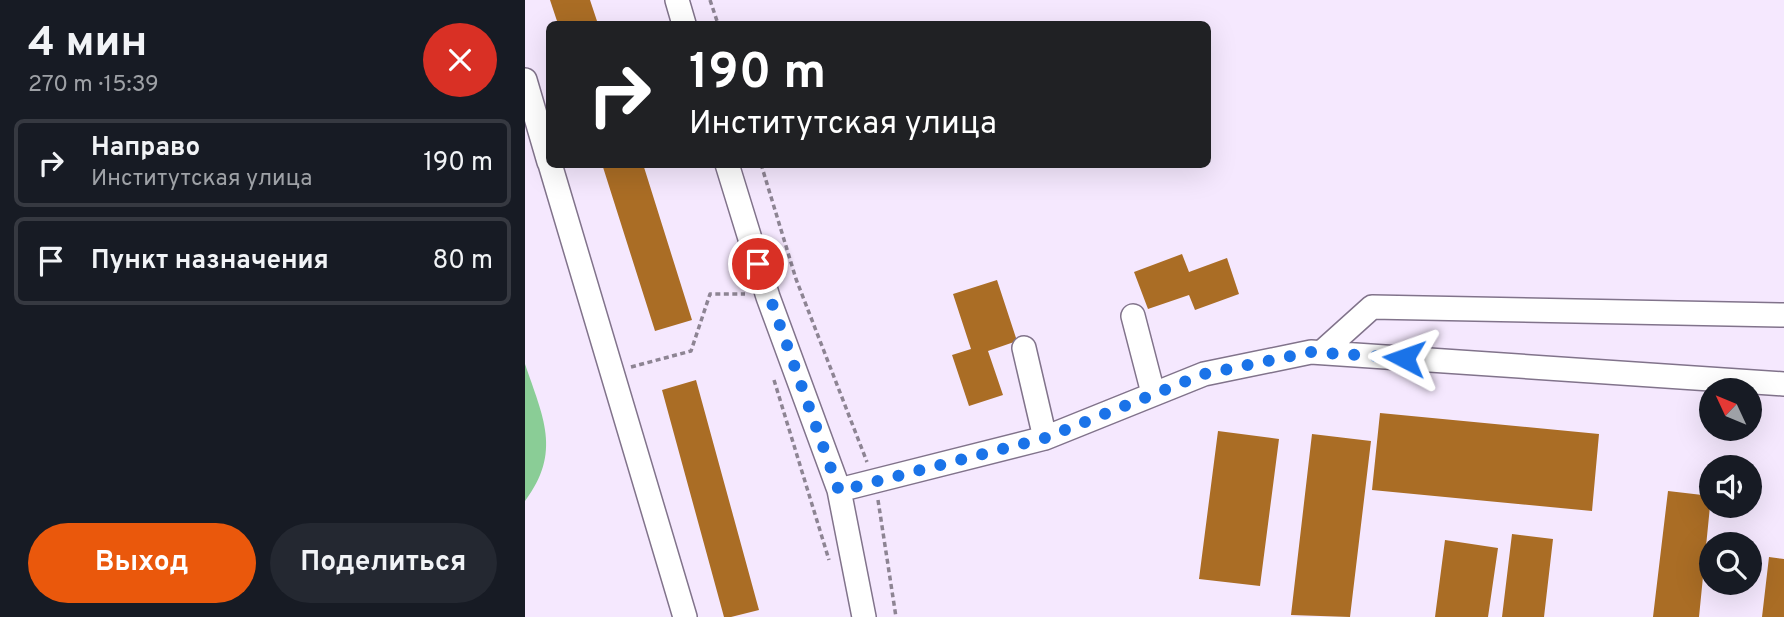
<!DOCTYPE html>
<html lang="ru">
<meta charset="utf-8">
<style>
body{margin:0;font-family:Overpass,sans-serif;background:#242831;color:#f1f3f6;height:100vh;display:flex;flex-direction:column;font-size:26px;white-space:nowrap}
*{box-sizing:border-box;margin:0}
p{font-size:23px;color:#9ea1a6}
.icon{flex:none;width:38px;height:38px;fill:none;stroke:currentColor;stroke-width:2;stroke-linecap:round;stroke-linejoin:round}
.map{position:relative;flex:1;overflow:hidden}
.sheet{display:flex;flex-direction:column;background:#171b24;width:525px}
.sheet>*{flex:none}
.top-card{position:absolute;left:21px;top:21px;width:665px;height:147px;border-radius:10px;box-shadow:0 7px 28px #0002;background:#202124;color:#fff;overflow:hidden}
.needle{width:46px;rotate:314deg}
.tools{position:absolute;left:1174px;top:378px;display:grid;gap:14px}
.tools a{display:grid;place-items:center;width:63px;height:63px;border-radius:50%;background:#171b24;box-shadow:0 7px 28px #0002;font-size:35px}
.pin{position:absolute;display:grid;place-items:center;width:60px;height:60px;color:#fff;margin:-30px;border:4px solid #fff;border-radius:50%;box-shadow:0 2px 7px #0007}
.me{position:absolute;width:77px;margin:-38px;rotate:274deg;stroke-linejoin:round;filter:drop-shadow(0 0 5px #0008)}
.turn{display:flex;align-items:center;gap:24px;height:147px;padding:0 28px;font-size:32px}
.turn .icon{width:91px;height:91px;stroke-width:2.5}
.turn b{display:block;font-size:49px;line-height:60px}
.round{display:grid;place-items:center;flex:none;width:74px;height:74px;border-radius:37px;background:#242831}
.head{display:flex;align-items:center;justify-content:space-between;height:119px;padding:0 28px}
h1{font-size:42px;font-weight:700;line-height:52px}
.button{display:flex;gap:14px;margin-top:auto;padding:14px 28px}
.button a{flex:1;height:80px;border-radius:42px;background:#ea580c;color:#fff;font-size:28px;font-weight:700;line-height:80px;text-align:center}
.button a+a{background:#242831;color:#f1f3f6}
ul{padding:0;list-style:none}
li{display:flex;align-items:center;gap:21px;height:88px;margin:0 14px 10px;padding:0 14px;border:4px solid #363941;border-radius:10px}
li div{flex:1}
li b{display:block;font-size:26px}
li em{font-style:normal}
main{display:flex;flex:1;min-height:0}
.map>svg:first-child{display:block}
</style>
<main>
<section class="sheet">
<div class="head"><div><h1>4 мин</h1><p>270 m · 15:39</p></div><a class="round" style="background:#d93025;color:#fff"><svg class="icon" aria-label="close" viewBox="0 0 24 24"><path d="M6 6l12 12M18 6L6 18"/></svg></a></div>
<ul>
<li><svg class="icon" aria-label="right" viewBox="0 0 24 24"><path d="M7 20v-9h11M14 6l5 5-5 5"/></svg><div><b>Направо</b><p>Институтская улица</p></div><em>190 m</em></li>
<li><svg class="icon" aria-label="arrive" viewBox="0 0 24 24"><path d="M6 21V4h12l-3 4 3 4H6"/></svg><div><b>Пункт назначения</b></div><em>80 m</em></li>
</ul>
<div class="button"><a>Выход</a><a>Поделиться</a></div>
</section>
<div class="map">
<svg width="1259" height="617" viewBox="0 0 1259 617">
<rect width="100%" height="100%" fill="#f5e8fe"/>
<path fill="#8acd96" d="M0,364C18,417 37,452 0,501Z"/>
<path fill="#aa6d25" d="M25,0H65L73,24H33Z
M77,164H118L167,320L130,331Z
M657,254L664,272L702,258L714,294L670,310L664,295L623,309L609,272Z
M472,280L492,341L463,351L478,395L444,406L427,355L446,349L428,294Z
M171,380L234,610L206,617H199L137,390Z
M855,413L1074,434L1067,511L847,490Z
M693,431L754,439L735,586L674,579Z
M787,434L846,441L825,617L766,615Z
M1143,491L1186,496L1174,617H1128Z
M987,534L1028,539L1019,617H977Z
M920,540L973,548L963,617H910Z
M1244,557L1259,559V617H1237Z"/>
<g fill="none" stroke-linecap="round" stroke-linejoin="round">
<g stroke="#81738b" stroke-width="26">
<path id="minor" d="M152,0L159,24
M0,80L24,162
M25,164L160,617
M202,164L243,297L314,490L339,617
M608,316L628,393
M499,348L520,438
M797,352L847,307L1259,315
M314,490L520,438L679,374L786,352L1259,384"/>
</g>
<path stroke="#8d8493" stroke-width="3.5" stroke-dasharray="5 3.5" stroke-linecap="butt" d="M185,0L193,24
M236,164L271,279L342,462
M106,367L166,351L185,294H220
M249,380L304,560
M353,500L371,617"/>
<use href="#minor" stroke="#fff" stroke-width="23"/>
</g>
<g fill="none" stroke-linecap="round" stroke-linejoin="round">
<path stroke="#1a73e8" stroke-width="12" stroke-dasharray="0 21.6" d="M233,264L314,491L520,438L679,374L786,352L879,358"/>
</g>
</svg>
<div class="tools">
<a><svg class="needle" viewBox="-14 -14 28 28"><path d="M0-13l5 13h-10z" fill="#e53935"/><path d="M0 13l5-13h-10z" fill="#9ea1a6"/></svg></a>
<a><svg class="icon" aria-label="sound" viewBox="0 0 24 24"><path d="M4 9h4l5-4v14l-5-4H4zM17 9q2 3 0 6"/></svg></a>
<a><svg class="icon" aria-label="search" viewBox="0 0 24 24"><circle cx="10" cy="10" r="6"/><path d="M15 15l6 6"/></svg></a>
</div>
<div class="pin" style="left:233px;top:264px;background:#d93025"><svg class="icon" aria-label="arrive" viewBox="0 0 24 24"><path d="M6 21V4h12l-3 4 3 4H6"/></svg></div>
<svg class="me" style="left:879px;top:358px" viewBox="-20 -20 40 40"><path d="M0-17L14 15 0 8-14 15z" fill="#1a73e8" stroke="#fff" stroke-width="4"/></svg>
<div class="top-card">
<div class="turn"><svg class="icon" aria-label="right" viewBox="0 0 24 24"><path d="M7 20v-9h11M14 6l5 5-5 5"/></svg><div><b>190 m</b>Институтская улица</div></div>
</div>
</div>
</main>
